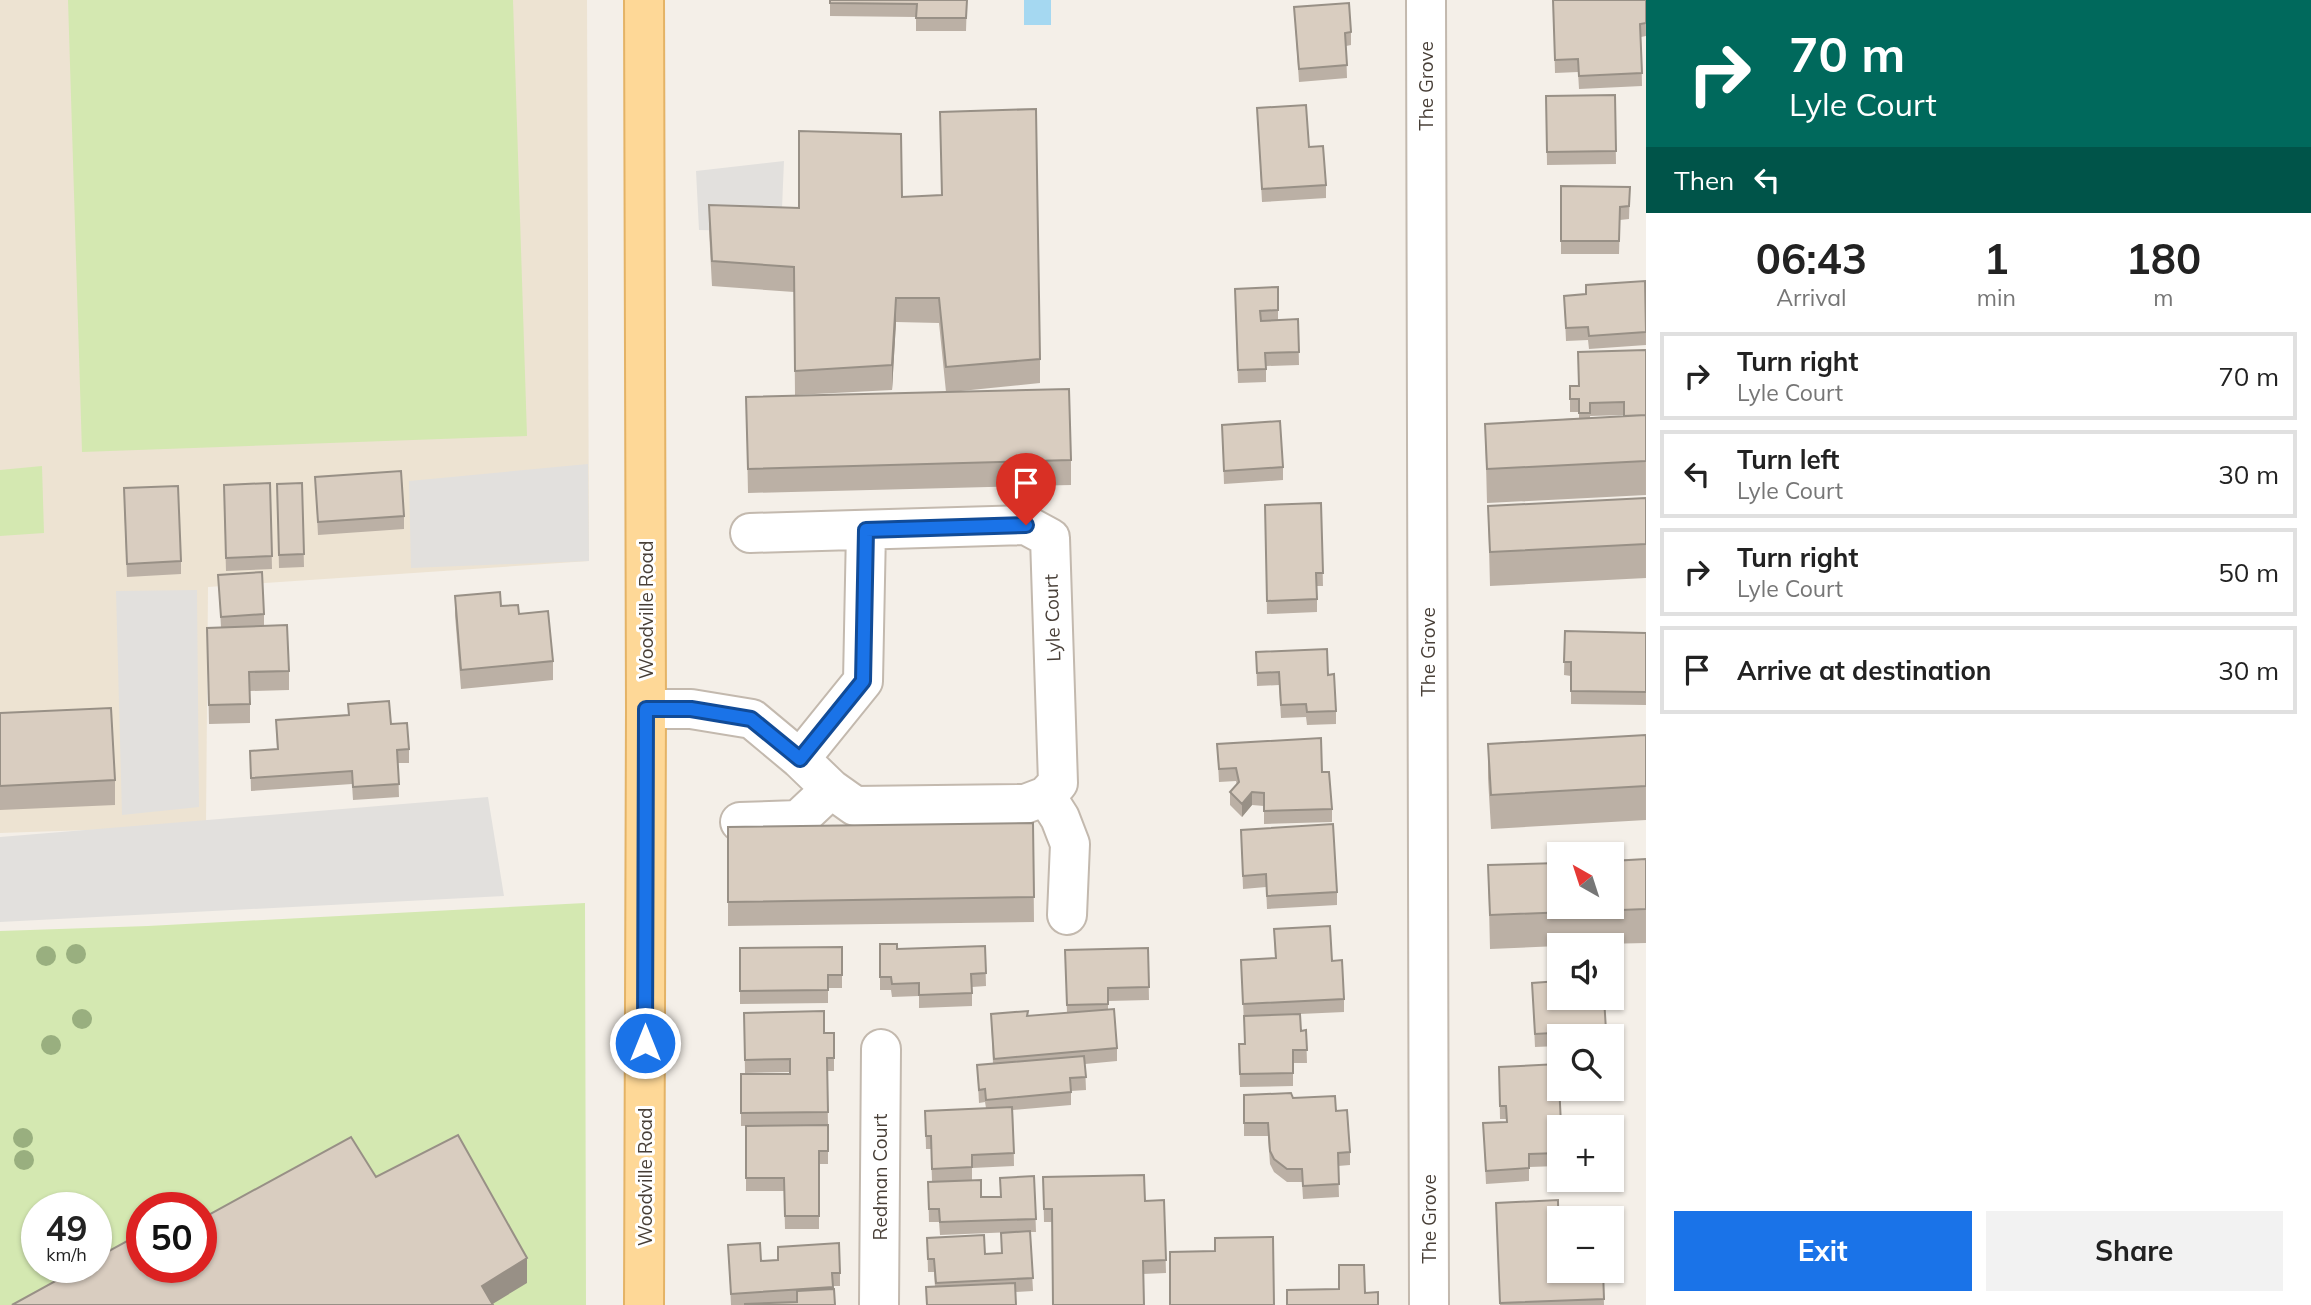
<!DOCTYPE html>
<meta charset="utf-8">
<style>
body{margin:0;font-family:Mulish,sans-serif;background:#f2f2f2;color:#222;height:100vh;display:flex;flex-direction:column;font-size:26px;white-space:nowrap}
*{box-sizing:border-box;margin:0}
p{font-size:23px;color:#767676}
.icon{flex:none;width:38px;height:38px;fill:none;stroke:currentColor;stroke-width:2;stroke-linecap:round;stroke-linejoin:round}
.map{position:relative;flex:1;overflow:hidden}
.panel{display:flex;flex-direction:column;background:#fff;width:665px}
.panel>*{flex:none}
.guide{background:#00695c;color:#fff;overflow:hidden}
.needle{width:46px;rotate:321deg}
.buttons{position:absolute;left:1547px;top:842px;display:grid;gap:14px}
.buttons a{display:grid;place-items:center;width:77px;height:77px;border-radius:0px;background:#fff;box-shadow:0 2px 5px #0004;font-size:35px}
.speed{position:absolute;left:21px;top:1192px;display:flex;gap:14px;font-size:35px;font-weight:700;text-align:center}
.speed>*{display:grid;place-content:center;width:91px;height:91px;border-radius:50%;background:#fff;box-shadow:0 2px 5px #0004;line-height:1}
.speed small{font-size:18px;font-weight:400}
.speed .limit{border:10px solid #d22;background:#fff;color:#111}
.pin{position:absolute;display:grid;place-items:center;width:60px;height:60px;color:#fff;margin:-72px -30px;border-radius:50% 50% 50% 0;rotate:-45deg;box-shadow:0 0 7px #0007}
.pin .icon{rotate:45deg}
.me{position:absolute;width:77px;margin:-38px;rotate:0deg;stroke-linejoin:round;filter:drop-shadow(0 0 5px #0008)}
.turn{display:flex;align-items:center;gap:24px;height:147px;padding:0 28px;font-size:32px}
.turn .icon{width:91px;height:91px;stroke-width:2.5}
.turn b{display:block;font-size:49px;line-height:60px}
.then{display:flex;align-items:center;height:66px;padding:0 28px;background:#0003;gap:14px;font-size:26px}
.eta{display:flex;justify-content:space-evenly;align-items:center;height:119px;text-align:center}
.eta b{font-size:42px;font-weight:700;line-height:49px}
.action{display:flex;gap:14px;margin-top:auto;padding:14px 28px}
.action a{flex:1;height:80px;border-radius:0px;background:#1a73e8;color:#fff;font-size:28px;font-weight:700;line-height:80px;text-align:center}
.action a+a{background:#f2f2f2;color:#222}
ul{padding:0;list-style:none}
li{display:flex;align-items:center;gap:21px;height:88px;margin:0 14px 10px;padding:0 14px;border:4px solid #e0e0e0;border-radius:0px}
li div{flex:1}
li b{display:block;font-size:26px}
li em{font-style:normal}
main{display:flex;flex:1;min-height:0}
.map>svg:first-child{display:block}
</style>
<main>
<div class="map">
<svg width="1646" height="1305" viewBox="0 0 1646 1305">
<rect width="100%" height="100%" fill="#f4efe8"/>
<path fill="#ede3d2" d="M0,0H587L589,561L208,587L206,826L0,833Z"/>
<path fill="#d4e8b1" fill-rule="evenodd" d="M68,0H513L527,436L82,452Z
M42,466L44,533L0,536V470Z
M585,903L586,1305H0V931L148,926ZM37,1208H96V1267H37ZM142,1208H201V1267H142Z"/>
<path fill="#e2e0dd" d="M784,161L781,232L699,230L696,171Z
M588,464L589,561L411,568L409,481Z
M197,590L199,807L122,815L116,591Z
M488,797L504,896L0,922V837Z"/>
<path fill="#a5d8f1" d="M1024,0H1051V25H1024Z"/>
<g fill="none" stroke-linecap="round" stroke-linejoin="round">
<g stroke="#c3b9ae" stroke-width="42">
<path id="minor" d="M1426,0L1429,1305
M646,709H691L752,719L800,759L831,789L855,806L1025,804L1046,796L1058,783L1050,538L1026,525L750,533
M800,759L863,681L866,530
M1046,796L1060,818L1070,844L1067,915
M740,822L798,820L831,789
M879,1305L881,1049"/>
</g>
<g stroke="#e4b366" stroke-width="42">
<path id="major" d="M644,0L646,709L644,1305"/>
</g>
<use href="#minor" stroke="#fff" stroke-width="38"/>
<use href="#major" stroke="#fed897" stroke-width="38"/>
</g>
<g fill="#99af7f">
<circle cx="76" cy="954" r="10"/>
<circle cx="46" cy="956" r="10"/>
<circle cx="82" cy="1019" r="10"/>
<circle cx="51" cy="1045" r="10"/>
<circle cx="23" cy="1138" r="10"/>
<circle cx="24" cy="1160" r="10"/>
</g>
<path fill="#bbb0a5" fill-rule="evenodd" d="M830,0H967L966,31H916V17L830,16Z
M1553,0H1646V36L1641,37L1642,86L1579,89L1578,72L1555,73Z
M1294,7L1351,32V45L1346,46L1347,78L1299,82Z
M1615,95L1616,164L1547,165L1546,96Z
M1257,108L1309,147L1326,185V198L1262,202Z
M940,112L1040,359V383L951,392L1071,460V485L748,493L746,397L946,392L939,323L896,322L892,390L795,395L794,292L712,286L709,230V205L799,208L942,195Z
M1561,186L1630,187L1629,219L1620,220L1619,254H1561Z
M1586,285L1646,300V345L1589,349L1588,340L1566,341L1564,296L1586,294Z
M1278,287V320L1298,319L1299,365L1266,366V382L1238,383L1235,302Z
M1646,350V495L1487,503L1485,424L1579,418V412H1570V386H1579ZM1624,415V416L1590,418V416Z
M1222,425L1283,467V480L1224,484Z
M315,477L404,516V529L318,535Z
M270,483L272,569L226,571L224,498Z
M302,483L304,567L279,568L277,484Z
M1646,498V578L1490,586L1488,506Z
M124,501L181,561V574L127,577Z
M1321,503L1323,586H1317V612L1267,614L1265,505Z
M218,575L264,614V626L289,671V690L250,691V723L209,724L207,628L221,627Z
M455,596L501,606L519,614L553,661V680L461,689L455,615Z
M1565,631L1646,633V705L1571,704V676L1564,675Z
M1256,652L1328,675L1336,711V724L1307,725L1306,717L1281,718L1279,685L1257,686Z
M348,704L391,724L409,749V763H398L399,797L353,800L352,784L251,791L250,751L277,749L276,720L348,715Z
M0,713L115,780V805L0,810Z
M1646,735V820L1491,829L1488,778V744Z
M1217,744L1322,772L1332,809V822L1264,824V806L1252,805L1242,817L1230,805V792L1237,785L1236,781L1219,782Z
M1033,823L1034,922L728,926V827Z
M1241,830L1337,892V905L1267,909L1266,887L1243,889Z
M1646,859V943L1559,945V946L1490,949L1488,865Z
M1274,929L1332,961L1344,999V1012L1300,1014L1301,1031L1306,1030L1307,1063H1293V1086L1240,1087L1239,1044H1245L1241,960L1275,958Z
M880,944L897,949L985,946L986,986L972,987V1006L919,1008V996L892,997L891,990H880Z
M842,947V988H828V1003L740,1004V948Z
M1148,948L1149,1000L1108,1001V1010L1117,1048V1061L1085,1064L1086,1090L1071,1091V1105L1013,1110L1014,1166L972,1168V1180L981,1197H1000V1178L1034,1176L1036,1232H1030L1033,1291L1015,1292L1016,1305H926V1287H935L934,1272H928L927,1238L985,1254L1002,1253L1001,1233L1014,1232L940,1235L939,1222H929L928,1182L932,1181L931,1149H926L925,1111L986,1108L985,1102L979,1103L977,1065L993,1064L991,1014L1028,1016L1067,1013L1065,950Z
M1532,983L1604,998L1606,1036H1559V1046L1535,1047Z
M744,1013L824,1033H834V1071H827L828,1125L741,1126V1074H790V1072L745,1073Z
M1499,1067L1559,1127V1166L1529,1167V1181L1486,1184L1483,1123L1506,1122V1119H1500Z
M1244,1095L1293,1098L1336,1111L1350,1152V1165L1338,1166L1339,1197L1303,1199L1302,1182H1287L1274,1172L1270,1164L1268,1136H1244Z
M828,1125V1164H819V1229H785L784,1191H746V1126Z
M1043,1177L1145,1201L1164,1200L1166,1273L1143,1274L1052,1222H1044Z
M1496,1216L1559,1270H1603L1604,1305H1500Z
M728,1245L761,1261L778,1260V1247L840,1273V1286H833L835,1305H731Z"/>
<path fill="#989086" d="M896,298V322L892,390V365Z
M1252,792V805L1242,817V804Z
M527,1258V1283L491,1305L482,1286Z"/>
<path fill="#d9cdc0" stroke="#989086" stroke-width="2" d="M830,0H967L966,18H916L917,4L830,3Z
M1553,0H1646V23L1640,24L1642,73L1579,76L1578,59L1555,60Z
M1349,3L1351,32L1345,33L1347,65L1299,69L1294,7Z
M1615,95L1616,151L1547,152L1546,96Z
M1306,105L1309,147L1323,146L1326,185L1262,189L1257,108Z
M1036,109L1040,359L946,367L939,298H896L892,365L795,371L794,267L712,261L709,205L799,208V131L901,134L902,197L942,195L940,112Z
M1561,186L1630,187L1629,206L1620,207L1619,241H1561Z
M1645,281L1646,332L1589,336L1588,327L1566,328L1564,296L1586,294V285Z
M1278,287V310L1260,311L1261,321L1298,319L1299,352L1265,353L1266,369L1238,370L1235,289Z
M1646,350V415L1624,416V402L1590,403V413H1579V399H1570V386H1579L1578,352Z
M1069,389L1071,460L748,469L746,397Z
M1646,415V461L1487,469L1485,424Z
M1280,421L1283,467L1224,471L1222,425Z
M401,471L404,516L318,522L315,477Z
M270,483L272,556L226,558L224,485Z
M302,483L304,554L279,555L277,484Z
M178,486L181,561L127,564L124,488Z
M1646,498V544L1490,552L1488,506Z
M1321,503L1323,573H1316L1317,599L1267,601L1265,505Z
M262,572L264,614L221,617L218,575Z
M500,592L501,606L518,605L519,614L548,611L553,661L461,670L455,596Z
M287,625L289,671L249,672L250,704L209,705L207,628Z
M1565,631L1646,633V692L1571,691V662H1564Z
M1327,649L1328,675L1334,674L1336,711L1307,712L1306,704L1281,705L1279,672L1257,673L1256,652Z
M389,701L391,724L407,723L409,749L397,750L399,784L353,787L352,771L251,778L250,751L278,749L276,720L349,715L348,704Z
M111,708L115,780L0,786V713Z
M1646,735V786L1491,795L1488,744Z
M1321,738L1322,772H1329L1332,809L1264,811V793L1252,792L1242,804L1230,792L1239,782L1236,768L1219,769L1217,744Z
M1033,823L1034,897L728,902V827Z
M1333,824L1337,892L1267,896L1266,874L1243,876L1241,830Z
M1646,859V909L1490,915L1488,865L1559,863V906H1612V861Z
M1330,926L1332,961L1342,960L1344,999L1243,1004L1241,960L1276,958L1274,929Z
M880,944H897V949L985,946L986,973L971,974L972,993L919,995V983L892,984L891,977H880Z
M842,947V975H828V990L740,991V948Z
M1148,948L1149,987L1108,988V1004L1067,1005L1065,950Z
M1559,981V998H1604L1606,1030L1535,1034L1532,983Z
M1114,1009L1117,1048L994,1059L991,1014L1028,1011L1027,1016Z
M824,1011V1033H834V1058H827L828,1112L741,1113V1074H790V1059L745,1060L744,1013Z
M1300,1014L1301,1031L1306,1030L1307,1050H1293V1073L1240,1074L1239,1044H1245L1244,1016Z
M1084,1056L1086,1077L1070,1078L1071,1092L986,1100L985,1089L979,1090L977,1065Z
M1558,1064L1561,1124L1585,1123V1127H1559V1153L1529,1154V1168L1486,1171L1483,1123L1507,1122L1506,1106H1500L1499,1067Z
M1291,1093L1293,1098L1335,1096L1336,1111L1347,1110L1350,1152L1338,1153L1339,1184L1303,1186L1302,1169H1287L1274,1159L1270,1151L1268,1123H1244V1095Z
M1012,1107L1014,1153L972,1155V1167L932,1169L931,1136H926L925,1111Z
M828,1125V1151H819V1216H785L784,1178H746V1126Z
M458,1135L527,1258L482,1286L493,1305H12L81,1267H96V1258L138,1235L142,1242V1267H201V1219L351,1137L376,1177Z
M1144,1175L1145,1201L1164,1200L1166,1260L1143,1261L1144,1305H1053L1052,1209H1044L1043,1177Z
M1034,1176L1036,1219L940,1222L939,1209H929L928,1182L981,1180V1197H1001L1000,1178Z
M1558,1200L1559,1270H1603L1604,1299L1500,1303L1496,1203Z
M1030,1231L1033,1278L936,1283L934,1259H928L927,1238L984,1235L985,1254L1002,1253L1001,1233Z
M1273,1237L1274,1305H1170V1252L1215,1251V1238Z
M760,1243L761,1261L778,1260V1247L839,1243L840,1273H832L833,1287L731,1294L728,1245Z
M1339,1265H1364L1365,1293L1378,1292V1305H1287V1290L1339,1289Z
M1015,1283L1016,1305H927L926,1287Z
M834,1289L835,1305H745V1304L797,1302V1291Z"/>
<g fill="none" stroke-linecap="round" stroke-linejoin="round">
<g stroke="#114b97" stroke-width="18">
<path id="route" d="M645,1043L646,709H691L751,719L800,759L863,681L866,530L1026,525"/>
</g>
<use href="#route" stroke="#1a73e8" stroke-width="12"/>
</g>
<g text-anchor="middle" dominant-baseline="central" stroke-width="6" stroke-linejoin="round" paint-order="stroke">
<g font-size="19" fill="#483f37" stroke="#fff">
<text transform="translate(1426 86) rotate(-90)">The Grove</text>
<text transform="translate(646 610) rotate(-90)">Woodville Road</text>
<text transform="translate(1052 618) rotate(-92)">Lyle Court</text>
<text transform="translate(1428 652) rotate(-90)">The Grove</text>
<text transform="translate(645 1177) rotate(-90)">Woodville Road</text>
<text transform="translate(880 1177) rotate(-90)">Redman Court</text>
<text transform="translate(1429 1219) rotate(-90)">The Grove</text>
</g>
</g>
</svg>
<div class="buttons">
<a><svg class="needle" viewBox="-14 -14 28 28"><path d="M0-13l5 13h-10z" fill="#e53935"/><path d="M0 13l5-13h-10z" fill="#767676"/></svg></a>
<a><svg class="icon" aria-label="sound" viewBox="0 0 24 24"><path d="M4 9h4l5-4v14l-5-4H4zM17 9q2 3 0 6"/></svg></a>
<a><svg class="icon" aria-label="search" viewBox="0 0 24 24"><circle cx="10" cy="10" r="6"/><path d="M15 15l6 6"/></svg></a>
<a>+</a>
<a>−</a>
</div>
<div class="speed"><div>49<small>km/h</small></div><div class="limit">50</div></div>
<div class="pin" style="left:1026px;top:525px;background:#d93025"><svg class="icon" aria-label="arrive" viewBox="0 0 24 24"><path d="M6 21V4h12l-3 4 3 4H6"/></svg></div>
<svg class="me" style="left:645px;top:1043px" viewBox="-20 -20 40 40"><circle r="17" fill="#1a73e8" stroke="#fff" stroke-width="3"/><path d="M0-11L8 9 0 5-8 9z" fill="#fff"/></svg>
</div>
<section class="panel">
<div class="guide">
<div class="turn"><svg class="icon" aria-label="right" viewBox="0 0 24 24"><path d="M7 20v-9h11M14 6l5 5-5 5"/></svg><div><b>70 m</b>Lyle Court</div></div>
<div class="then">Then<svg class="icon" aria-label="left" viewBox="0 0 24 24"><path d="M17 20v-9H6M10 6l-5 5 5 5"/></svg></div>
</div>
<div class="eta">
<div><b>06:43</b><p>Arrival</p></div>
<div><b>1</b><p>min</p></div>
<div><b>180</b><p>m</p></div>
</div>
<ul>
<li><svg class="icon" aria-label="right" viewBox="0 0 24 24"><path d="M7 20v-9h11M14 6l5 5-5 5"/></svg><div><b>Turn right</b><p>Lyle Court</p></div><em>70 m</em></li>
<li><svg class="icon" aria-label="left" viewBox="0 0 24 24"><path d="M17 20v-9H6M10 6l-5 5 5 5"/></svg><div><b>Turn left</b><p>Lyle Court</p></div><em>30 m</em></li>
<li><svg class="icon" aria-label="right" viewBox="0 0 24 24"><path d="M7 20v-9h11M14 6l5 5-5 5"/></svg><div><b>Turn right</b><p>Lyle Court</p></div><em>50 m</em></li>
<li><svg class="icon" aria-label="arrive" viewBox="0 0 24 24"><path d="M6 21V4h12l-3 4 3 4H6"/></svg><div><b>Arrive at destination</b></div><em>30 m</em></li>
</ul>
<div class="action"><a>Exit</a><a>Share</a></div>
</section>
</main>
